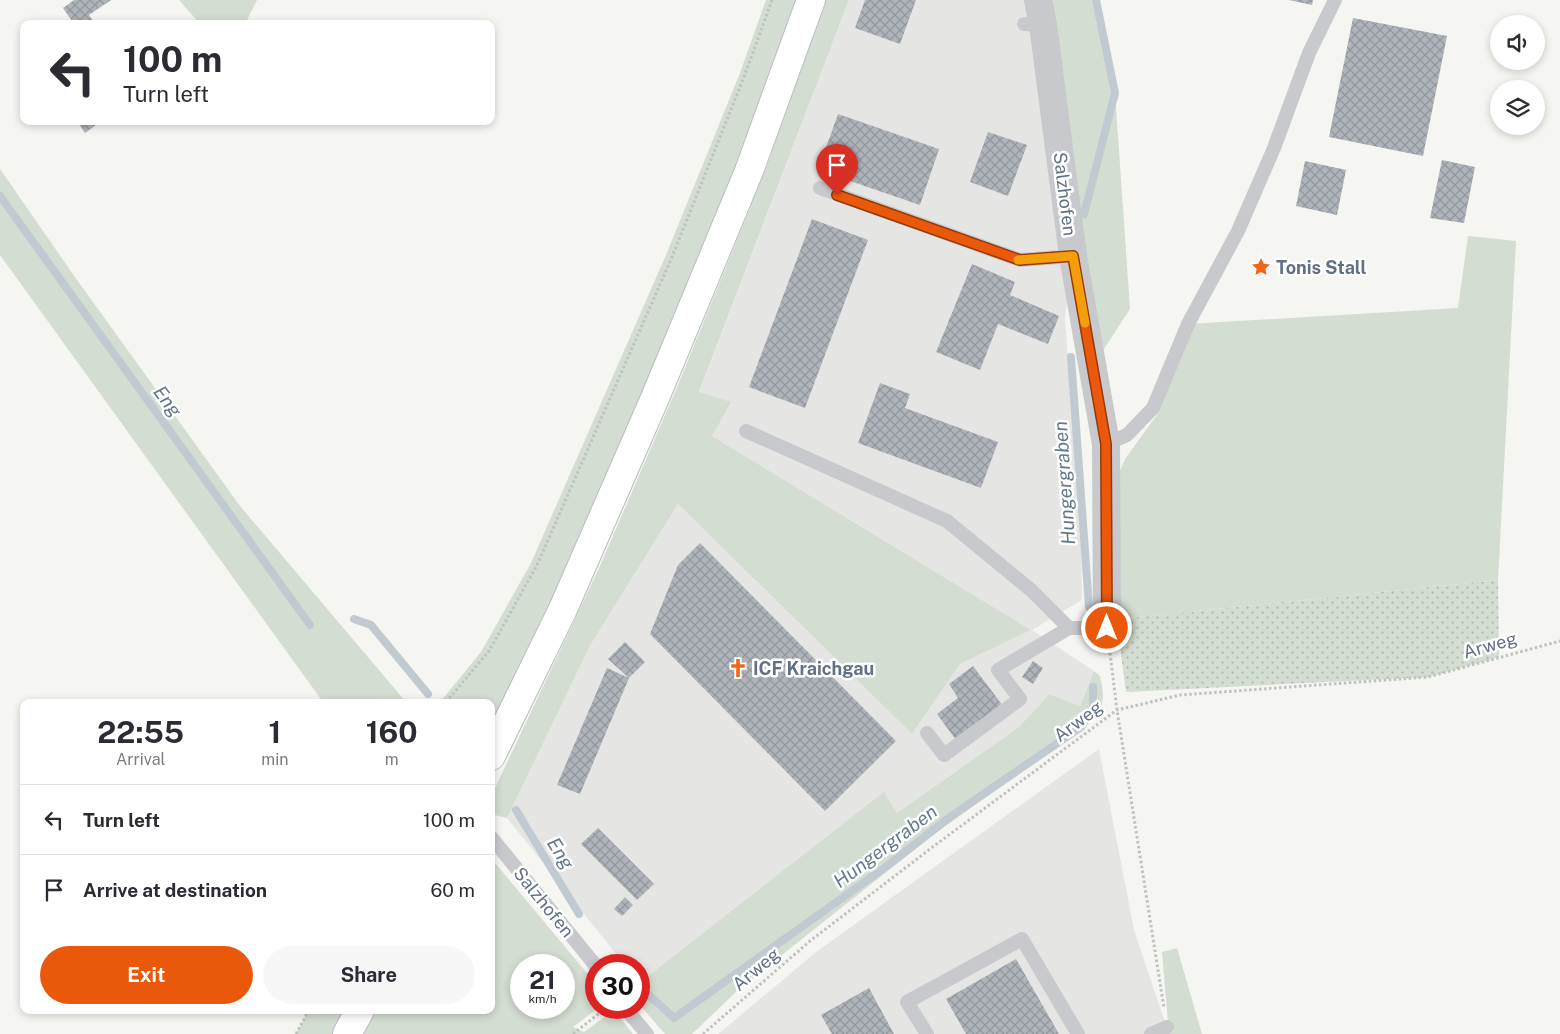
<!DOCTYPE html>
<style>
body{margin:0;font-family:"Public Sans",sans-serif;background:#f7f7f7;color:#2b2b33;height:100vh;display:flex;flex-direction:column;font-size:19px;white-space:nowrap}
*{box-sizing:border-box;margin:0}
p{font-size:16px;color:#7c7c81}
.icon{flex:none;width:28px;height:28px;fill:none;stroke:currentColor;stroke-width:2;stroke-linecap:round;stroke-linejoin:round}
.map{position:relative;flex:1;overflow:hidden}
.details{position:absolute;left:20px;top:699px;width:475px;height:315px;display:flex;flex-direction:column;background:#fff;border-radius:10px;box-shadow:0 2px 8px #0003}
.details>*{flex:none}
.guide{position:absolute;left:20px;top:20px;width:475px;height:105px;border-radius:10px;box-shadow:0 2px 8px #0003;background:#fff;color:#2b2b33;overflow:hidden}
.buttons{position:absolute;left:1490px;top:15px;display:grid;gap:10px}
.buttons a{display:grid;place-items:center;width:55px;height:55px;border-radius:50%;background:#fff;box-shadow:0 2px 8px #0003;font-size:25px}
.speed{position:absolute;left:510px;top:954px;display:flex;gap:10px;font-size:25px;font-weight:700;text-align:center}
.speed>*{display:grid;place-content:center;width:65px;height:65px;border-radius:50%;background:#fff;box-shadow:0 2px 8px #0003;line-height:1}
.speed small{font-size:12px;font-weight:400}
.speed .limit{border:8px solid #d22;background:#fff;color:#111}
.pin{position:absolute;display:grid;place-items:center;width:42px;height:42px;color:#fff;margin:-51px -21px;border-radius:50% 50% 50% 0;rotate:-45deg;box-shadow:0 0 5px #0007}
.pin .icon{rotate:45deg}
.me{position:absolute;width:55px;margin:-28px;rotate:0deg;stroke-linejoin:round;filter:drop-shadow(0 0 4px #0008)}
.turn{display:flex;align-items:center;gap:18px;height:105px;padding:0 20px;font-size:22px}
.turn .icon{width:65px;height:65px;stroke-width:2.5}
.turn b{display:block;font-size:35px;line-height:42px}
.eta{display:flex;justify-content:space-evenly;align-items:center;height:85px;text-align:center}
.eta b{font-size:30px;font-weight:700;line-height:35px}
.cta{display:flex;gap:10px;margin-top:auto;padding:10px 20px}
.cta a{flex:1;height:58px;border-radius:30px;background:#ea580c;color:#fff;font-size:20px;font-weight:700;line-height:58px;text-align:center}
.cta a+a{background:#f7f7f7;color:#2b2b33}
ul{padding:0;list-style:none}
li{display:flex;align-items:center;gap:15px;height:70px;padding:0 20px;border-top:1px solid #e1e1e2}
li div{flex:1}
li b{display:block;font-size:19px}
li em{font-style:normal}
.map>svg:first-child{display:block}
</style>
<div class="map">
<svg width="1560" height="1034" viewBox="0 0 1560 1034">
<defs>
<pattern id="garden-dots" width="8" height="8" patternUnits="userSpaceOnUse" patternTransform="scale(1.25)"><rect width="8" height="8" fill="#d4ddd1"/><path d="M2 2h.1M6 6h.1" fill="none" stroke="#afb8af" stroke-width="1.8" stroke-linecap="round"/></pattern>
<pattern id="building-cross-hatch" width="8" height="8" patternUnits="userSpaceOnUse" patternTransform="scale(1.25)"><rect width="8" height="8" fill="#afb4bb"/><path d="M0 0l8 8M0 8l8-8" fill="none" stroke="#92979e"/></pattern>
</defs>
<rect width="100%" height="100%" fill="#f5f5f1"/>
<path fill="#e5e6e4" d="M849,0H1038L1073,256L1065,319L1081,528L1082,600L1032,630L1094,671L1080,706L1049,694L1019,727L897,813L884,793L639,983V965H625L507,818L591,644L678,504L912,734L960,664L1031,630L712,436L699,393Z
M1099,749L1134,930L1169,1034H718L816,952Z"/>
<path fill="#d4ddd1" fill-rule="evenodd" d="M179,0H257L245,24H200Z
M766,0H800L738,172L554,603L491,725V702H440L481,652L531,563L666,255L740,73Z
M826,0H849L699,392L731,402L712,436L1031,630L960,664L912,734L678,504L591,644L507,818L495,815V788L600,566L678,385L765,171Z
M1038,0H1096L1115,93L1130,309L1102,352Z
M0,169L77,280L240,506L406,702H323L0,255Z
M1468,236L1516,241L1498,580L1119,619L1112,490L1125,459L1159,412L1188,324L1458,308Z
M1094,671L1100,676C1105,699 1105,708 1087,725L933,835L739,989L692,1034H665L639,1004V983L884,792L897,813L1019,727L1049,694L1080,706Z
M491,858L596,984V1008H598L573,1027L584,1032L606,1016L617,1014L633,1034H296L309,1010H491ZM521,965H564V1008H521Z
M1177,948L1202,1034H1169L1162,952Z"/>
<path fill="url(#garden-dots)" d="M1498,580L1499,657L1428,677L1126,692L1120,647L1119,619Z"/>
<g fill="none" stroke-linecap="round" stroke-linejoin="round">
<path stroke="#c2cad1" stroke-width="8" d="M0,196L310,625
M1084,214L1115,93L1096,0
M1071,357L1089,607
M354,619L371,625L428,694
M516,810L579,914
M639,986L674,1018L887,866L950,817L1081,727L1093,709V687"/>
</g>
<path fill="url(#building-cross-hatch)" d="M74,0H111L89,15L95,24H74L63,8Z
M865,0H916L900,44L855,28Z
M1289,0H1313L1312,5Z
M1353,18L1447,36L1423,156L1329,137Z
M838,114L939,149L920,205L818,170Z
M77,121H101L85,133Z
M988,132L1027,145L1008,196L970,182Z
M1442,160L1475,167L1464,223L1430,218Z
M1305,161L1346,170L1337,215L1296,206Z
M812,219L868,240L805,408L749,387Z
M972,264L1015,282L1010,295L1059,316L1048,344L998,324L980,370L936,352Z
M880,383L910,394L905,408L998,442L981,488L858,443Z
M700,543L896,741L825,811L650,634L678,565Z
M625,642L645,662L629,678L608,659Z
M1033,661L1043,668L1033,684L1022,677Z
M973,666L1003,706L956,740L937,714L958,698L949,684Z
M607,668L629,678L580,794L557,785Z
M598,828L654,884L637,900L581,844Z
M625,897L633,905L622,916L614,909Z
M1016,959L1059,1034H966L946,999Z
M869,988L894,1034H832L821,1015Z"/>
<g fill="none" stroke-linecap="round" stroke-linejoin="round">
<g stroke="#b9bcc1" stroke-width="30">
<path id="secondary" d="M491,756L563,609L655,398L749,171L811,0
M347,1034L360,1010"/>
</g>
<path stroke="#c0c1c3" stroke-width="3" stroke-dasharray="2.5 2.5" stroke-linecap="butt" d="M1110,653L1117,710L1164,1008
M446,702L489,651L537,565L672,257L744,77L772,0
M296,1034L309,1010
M573,1034L606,1008
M703,1034L810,941L930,849L1117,710L1180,695L1428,677L1560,641"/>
<path stroke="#c7c9cd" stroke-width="14" d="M1024,24L1043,25
M820,188L1020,260L1073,256
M746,431L947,521L1031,590L1069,628H1107
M1106,444L1127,435L1153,408L1188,324L1238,231L1274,148L1309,53L1335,0
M927,733L944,755L1020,699L998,670L1069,628
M491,837L596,966
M625,1008L647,1034
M927,1034L907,1002L1022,939L1078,1034
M1151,1034L1167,1027"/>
<path stroke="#c7c9cd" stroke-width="28" d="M1038,0L1043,25L1073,256L1106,444L1107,628"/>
<use href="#secondary" stroke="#fff" stroke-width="28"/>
</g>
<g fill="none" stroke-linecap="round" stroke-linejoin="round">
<g stroke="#983908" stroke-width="12">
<path id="route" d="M837,195L1020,260L1073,256L1106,444L1107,628"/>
</g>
<use href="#route" stroke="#ea580c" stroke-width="9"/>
<path stroke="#f59e0b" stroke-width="9" d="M1018,260L1073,256L1085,323"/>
</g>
<defs>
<g id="sight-bare" transform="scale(1.5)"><path d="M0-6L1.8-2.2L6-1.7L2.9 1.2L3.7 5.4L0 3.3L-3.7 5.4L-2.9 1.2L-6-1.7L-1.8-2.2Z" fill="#f06516" stroke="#fff" stroke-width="2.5" paint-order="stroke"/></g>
<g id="church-bare" transform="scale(1.5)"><path d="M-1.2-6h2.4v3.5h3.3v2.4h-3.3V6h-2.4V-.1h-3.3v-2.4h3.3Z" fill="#f06516" stroke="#fff" stroke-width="2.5" paint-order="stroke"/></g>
</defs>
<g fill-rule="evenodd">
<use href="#sight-bare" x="1261" y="267"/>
<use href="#church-bare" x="738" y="668"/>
</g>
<g text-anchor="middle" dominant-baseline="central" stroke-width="5" stroke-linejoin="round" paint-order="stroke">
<g font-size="18" fill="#627084" stroke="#fff">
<text transform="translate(1065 194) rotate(83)">Salzhofen</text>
<text transform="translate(1490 645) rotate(-16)">Arweg</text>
<text transform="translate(1078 721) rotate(-37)">Arweg</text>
<text transform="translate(544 902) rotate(51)">Salzhofen</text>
<text transform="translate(756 969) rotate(-40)">Arweg</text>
</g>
<g font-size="18" font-weight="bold" fill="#627084" stroke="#fff" text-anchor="start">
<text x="1276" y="267">Tonis Stall</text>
<text x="753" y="668">ICF Kraichgau</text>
</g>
<g font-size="19" font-style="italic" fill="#627989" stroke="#fff">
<text transform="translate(168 401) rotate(54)">Eng</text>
<text transform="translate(1064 483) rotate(-94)">Hungergraben</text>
<text transform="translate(885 846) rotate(-37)">Hungergraben</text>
<text transform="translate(561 853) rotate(58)">Eng</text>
</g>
</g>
</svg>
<div class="buttons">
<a><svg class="icon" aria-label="sound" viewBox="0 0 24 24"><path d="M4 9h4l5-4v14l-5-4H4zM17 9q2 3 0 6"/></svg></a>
<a><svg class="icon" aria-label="layers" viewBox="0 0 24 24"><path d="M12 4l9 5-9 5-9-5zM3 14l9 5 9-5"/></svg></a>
</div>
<div class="speed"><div>21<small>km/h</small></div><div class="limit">30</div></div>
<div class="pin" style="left:837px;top:195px;background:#d93025"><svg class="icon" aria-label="arrive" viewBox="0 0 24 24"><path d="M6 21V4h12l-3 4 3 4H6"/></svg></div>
<svg class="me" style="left:1107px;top:628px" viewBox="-20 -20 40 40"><circle r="17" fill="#ea580c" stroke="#fff" stroke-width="3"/><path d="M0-11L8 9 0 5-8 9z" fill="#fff"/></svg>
<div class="guide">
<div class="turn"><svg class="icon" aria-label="left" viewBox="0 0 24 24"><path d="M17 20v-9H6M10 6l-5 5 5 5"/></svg><div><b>100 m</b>Turn left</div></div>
</div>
<section class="details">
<div class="eta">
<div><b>22:55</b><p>Arrival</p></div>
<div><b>1</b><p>min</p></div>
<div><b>160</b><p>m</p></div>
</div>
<ul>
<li><svg class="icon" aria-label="left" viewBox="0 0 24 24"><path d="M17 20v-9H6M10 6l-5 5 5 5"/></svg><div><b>Turn left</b></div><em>100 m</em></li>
<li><svg class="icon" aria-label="arrive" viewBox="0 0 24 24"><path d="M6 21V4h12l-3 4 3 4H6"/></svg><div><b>Arrive at destination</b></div><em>60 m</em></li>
</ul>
<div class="cta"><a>Exit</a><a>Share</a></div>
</section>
</div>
